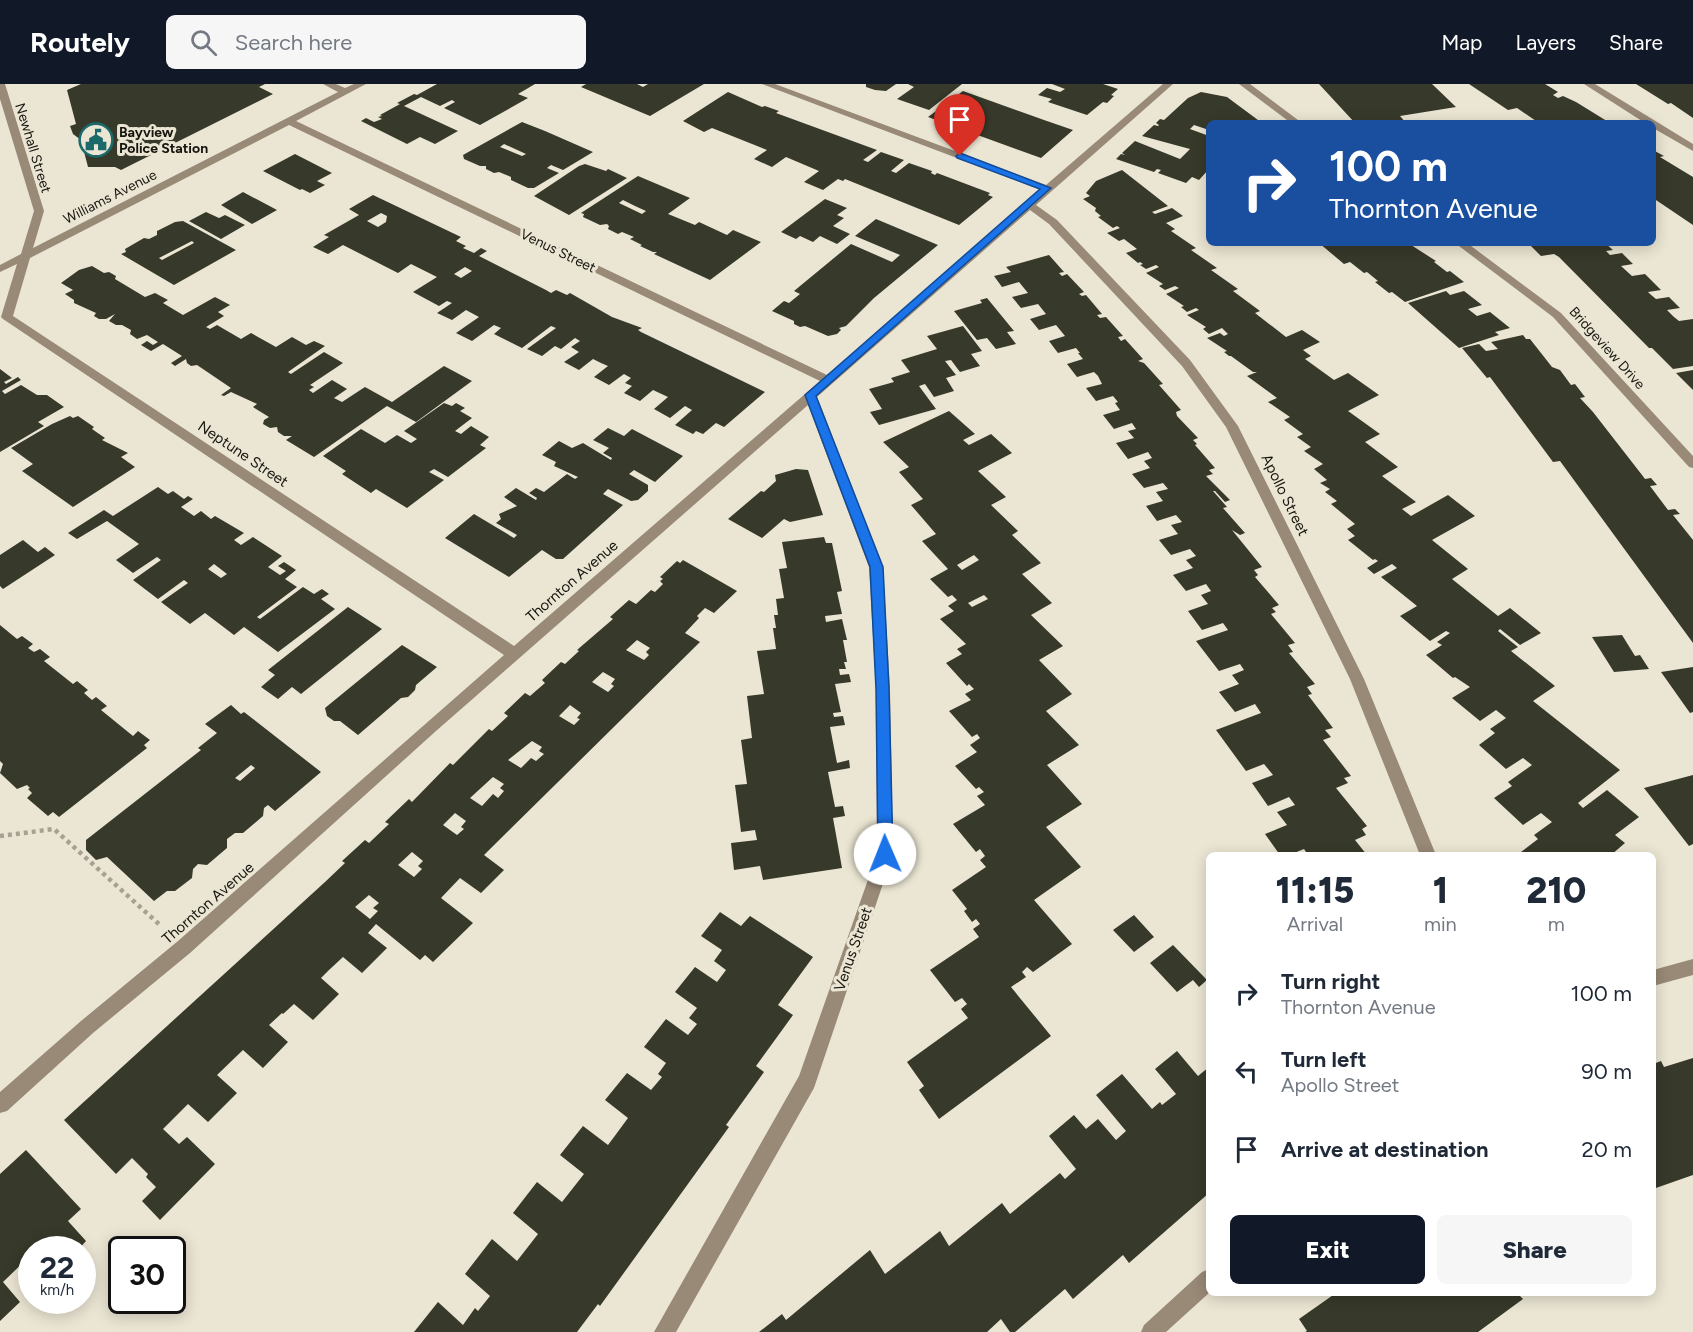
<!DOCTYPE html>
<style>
body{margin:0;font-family:Figtree,sans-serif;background:#f6f6f7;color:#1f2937;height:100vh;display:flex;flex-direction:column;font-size:22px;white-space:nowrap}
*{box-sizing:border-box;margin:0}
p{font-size:20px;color:#747a83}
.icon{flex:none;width:33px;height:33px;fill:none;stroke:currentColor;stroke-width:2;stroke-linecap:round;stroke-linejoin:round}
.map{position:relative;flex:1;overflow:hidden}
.panel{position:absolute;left:1206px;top:768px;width:450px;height:444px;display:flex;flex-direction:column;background:#fff;border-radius:9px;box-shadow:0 3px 15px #0003}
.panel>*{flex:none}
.guide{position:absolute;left:1206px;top:36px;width:450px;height:126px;border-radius:9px;box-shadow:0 3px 15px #0003;background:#1a4fa0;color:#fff;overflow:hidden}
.speed{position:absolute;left:18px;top:1152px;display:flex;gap:12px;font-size:30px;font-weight:700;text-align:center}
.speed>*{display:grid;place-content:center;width:78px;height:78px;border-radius:50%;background:#fff;box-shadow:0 3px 15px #0003;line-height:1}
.speed small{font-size:15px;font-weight:400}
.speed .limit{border:3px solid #111;border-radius:9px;background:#fff;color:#111}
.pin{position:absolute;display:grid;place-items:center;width:51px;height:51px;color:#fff;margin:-62px -26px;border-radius:50% 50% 50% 0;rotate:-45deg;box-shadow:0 0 6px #0007}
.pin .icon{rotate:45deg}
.me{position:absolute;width:66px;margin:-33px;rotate:359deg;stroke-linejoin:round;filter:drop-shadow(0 0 4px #0008)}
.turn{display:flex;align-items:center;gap:21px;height:126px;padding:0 24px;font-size:27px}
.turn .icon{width:78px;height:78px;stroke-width:2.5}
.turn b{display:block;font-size:42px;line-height:51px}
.eta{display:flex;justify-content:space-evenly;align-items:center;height:102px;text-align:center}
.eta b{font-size:36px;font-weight:800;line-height:42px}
.action{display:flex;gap:12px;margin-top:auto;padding:12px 24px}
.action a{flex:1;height:69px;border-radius:9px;background:#111827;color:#fff;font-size:24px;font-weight:800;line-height:69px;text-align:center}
.action a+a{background:#f6f6f7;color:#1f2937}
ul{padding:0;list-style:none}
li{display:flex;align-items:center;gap:18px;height:78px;padding:0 24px}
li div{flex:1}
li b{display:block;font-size:22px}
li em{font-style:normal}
header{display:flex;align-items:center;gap:36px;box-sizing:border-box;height:84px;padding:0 30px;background:#111827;color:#fff}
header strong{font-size:28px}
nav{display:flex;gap:33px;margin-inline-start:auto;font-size:21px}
.search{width:420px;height:54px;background:#f6f6f7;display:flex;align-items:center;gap:15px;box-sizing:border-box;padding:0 21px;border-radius:9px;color:#747a83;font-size:22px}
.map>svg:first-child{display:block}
</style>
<header>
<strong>Routely</strong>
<div class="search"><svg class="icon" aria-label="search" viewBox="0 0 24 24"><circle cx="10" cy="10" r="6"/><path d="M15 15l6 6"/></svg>Search here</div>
<nav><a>Map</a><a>Layers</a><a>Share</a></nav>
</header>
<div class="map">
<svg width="1693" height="1248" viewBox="0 0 1693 1248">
<rect width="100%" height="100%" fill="#ebe6d3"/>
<path fill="#37392a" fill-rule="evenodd" d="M81,0H265L259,3L273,10L121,86L115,83H88L81,56L73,50L70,42L76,40L67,6Z
M437,0H535L518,10L528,14L480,41L444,24L455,18L452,16L440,22L421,13L404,22L458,47L435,60L420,53L407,60L361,37L366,34L374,38L382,35L378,33L382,32L380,31L400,20L397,19L414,10L417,11Z
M586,0H637L643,3L648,0H704L650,32L581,3Z
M866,0H896L886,7L875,6L866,3Z
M908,0H962L929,26L897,15L914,3Z
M1052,0H1103L1118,5L1111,11L1114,12L1107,19L1103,18L1087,31L1048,18L1052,15L1038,11L1047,4L1060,8L1065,5Z
M1319,0H1432L1456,23L1400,32L1406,39H1355Z
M1469,0H1545L1558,8L1553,11L1558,14L1563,12L1576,18L1610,39H1539L1517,24L1508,26Z
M1636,0H1693V34L1671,19L1668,20Z
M963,7L1044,36L1073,46L1041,74L928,33Z
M728,8L762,23L765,22L779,27L776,29L877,66L863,76L868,78L881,68L904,76L891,87L896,89L909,79L932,87L931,89L935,91L937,89L990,109L988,111L993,113L959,141L845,95L843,97L838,95L823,106L804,98L819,87L786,73L772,83L754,75L767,66L712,44L704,48L683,37Z
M1201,8L1227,13L1262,39H1209V46L1194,41L1190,45L1209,52V85L1199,96L1192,93L1186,99L1158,89L1161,86L1157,85L1154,88L1116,75L1121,70L1125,71L1122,69L1135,57L1180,75L1190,65L1142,52L1154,41L1158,42L1159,41L1156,39L1160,35L1164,36L1188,14Z
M522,38L545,47L593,68L563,86L551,81L547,84L559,89L534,104H528L511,96V93L499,88L494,89L486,85V82H480L464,75L463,71ZM504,60L526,70L522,72L500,63Z
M1653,66L1664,72L1660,73L1693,93V141L1653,114Z
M295,70L332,89L317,97L325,101L310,109L302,105L300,106L263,87Z
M585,80L606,87L608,85L627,94L569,131L534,112L579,82Z
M1122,86L1168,122L1152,128L1155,130L1172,124L1183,132L1166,139L1175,145L1171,147L1196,164L1191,166L1217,184L1211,186L1238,205L1233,207L1260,227L1255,229L1286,253L1302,246L1320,258L1303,266L1311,272L1305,275L1334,296L1348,289L1379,311L1348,327L1380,350L1365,358L1398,383L1382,392L1416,418L1402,425L1411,432L1448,411L1475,432L1432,456L1468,485L1452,495L1498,532L1510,524L1541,549L1520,561L1500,545L1498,547L1518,563L1511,567L1555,602L1533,617L1620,686L1578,719L1583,724L1607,706L1639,733L1615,751L1625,759L1611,771H1525L1521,768L1538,755L1534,751L1552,738L1541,729L1523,741L1494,714L1512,702L1508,698L1532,681L1523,674L1506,685L1479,661L1495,649L1490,645L1506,634L1496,626L1480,637L1452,614L1470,603L1455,593L1453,594L1426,571L1442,561L1437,558L1450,549L1446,547L1430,557L1400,532L1417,522L1381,493L1397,484L1392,480L1374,490L1367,484L1378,477L1375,475L1373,476L1348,456L1355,452L1347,445L1355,440L1331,420L1337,417L1325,408L1330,405L1320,399L1327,396L1314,385L1323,380L1304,367L1311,363L1297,353L1303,350L1284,336L1290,333L1268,318L1277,314L1247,292L1257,288H1253L1231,272H1229L1224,268L1227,267L1207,254L1220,249L1224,252L1228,250L1222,244L1209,250L1203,245L1206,243L1187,231L1199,226L1196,224L1187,228L1181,223L1184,222L1166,210L1179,204L1175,202L1165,206L1159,202L1163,200L1146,189L1159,183L1156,181L1146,185L1140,181L1143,180L1140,178L1138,179L1126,169L1137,165L1124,155L1119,157L1107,149L1120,144L1117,142L1113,144L1098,133L1101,132L1095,127L1096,124L1083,115L1090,112L1086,109L1096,97Z
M638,92L690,114L668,130L695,141L699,138L727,151L733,146L761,158L710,196L654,170L657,168H653L640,162L642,161L630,155L634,153L622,148L618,150L608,145L609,142L607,140L600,141L583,133L584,130L581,129ZM623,116L635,122L646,127L642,130L619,119Z
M243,108L277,126L252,140L221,121Z
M373,111L461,153L456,157L466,162L463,164L474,169L481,164L487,167L479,172L546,206L551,209L556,206L567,211L570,209L612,233L642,244L638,246L641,248L765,308L724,343L716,339L703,350L696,347L693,350L675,341L692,326L685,322L670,334L654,325L668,313L653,306L640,317L624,309L632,302L625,299L631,294L624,290L609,301L594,293L608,282L601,279L593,275L579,286L564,278L579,268L571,263L580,257L575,254L561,265L555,262L542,272L527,265L556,244L551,242L522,264L494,250L501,244L494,241L472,257L456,249L479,233L466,226L452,236L437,229L452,219L447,217L439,222L413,208L437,193L411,180L398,189L343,161L328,170L313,163L329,153L324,151L359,131L349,125ZM381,129L387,132L386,138L378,143L367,137ZM465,183L472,187L461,194L454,190Z
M825,115L847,124L837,131L844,134L833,142L850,150L837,160L820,152L813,158L800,152L796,155L781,148Z
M206,128L219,134L225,131L245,141L221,155L189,137Z
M876,135L938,161L874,214L846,242L839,244L841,246L837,250L828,252L805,242L800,243L794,240V237L772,227L784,217L789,219L800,210L794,207L851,160L892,178L900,171L855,152Z
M183,137L236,166L174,201L121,170L126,168L125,165L144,154L149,155L157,151V147L175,138ZM192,157L194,159L162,176L159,174Z
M1319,159H1408L1436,177L1434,178L1447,188L1450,187L1464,198L1405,218L1392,208L1389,209L1375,198L1378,197L1367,188L1364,189L1350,178L1344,180Z
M1528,159H1605L1613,166L1606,167L1610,171L1622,169L1633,180L1621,182L1632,192L1645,190L1661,206L1648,208L1650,210L1656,215L1669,213L1680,224L1667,226L1674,233L1679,237L1693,235V282L1673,285L1652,264H1649L1559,173L1554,170L1541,172Z
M1049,171L1064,188L1059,189L1062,192L1067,190L1084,208L1079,210L1082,212L1086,211L1102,230L1097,231L1100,234L1106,233L1123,252L1118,253L1121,257L1125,255L1143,275L1138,277L1144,279L1163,300L1159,301L1181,326L1176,328L1177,332L1198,354L1193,356L1197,360L1195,361L1215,384L1209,386L1213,390L1206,392L1230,416L1225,418L1215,407H1213L1227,423L1223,424L1245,449L1240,451L1232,446L1262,483L1254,486L1258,491L1255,493L1279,521L1272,524L1276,528L1271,530L1295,559L1288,561L1293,568L1289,569L1315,600L1307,603L1312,610L1308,611L1333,644L1325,646L1331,653L1323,656L1351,692L1344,694L1348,699L1336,704L1367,742L1362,745L1366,751L1355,756L1367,771H1308L1304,765L1289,771H1280L1265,750L1287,741L1277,728L1295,721L1289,713L1268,722L1252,699L1273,691L1264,680L1246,687L1216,646L1261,629L1255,620L1235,628L1219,608L1239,600L1232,591L1244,586L1240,580L1219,587L1196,557L1228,546L1223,539L1202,546L1188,527L1208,520L1201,511L1211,507L1206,500L1186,507L1173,491L1193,484L1186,476L1196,472L1190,465L1171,471L1159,456L1178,450L1171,441L1182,438L1176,431L1157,437L1146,422L1163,417L1156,408L1168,405L1163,399L1144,404L1132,390L1150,384L1144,377L1152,374L1148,368L1128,375L1116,359L1134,354L1128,347L1136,345L1132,339L1114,345L1103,331L1120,326L1115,319L1118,318L1113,312L1096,317L1086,304L1102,300L1098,292L1094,288L1077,293L1067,280L1083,275L1078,269H1080L1076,264L1058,269L1049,257L1065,252L1056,241L1039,246L1030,235L1046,230L1038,220L1021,224L1012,213L1028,209L1019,198L1002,203L994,192L1011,188L1006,183Z
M92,182L104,189L109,188L116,192L115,195L145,213L155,209L168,216L163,219L183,231L215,213L230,221L218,228L224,232L206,243L210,245L217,241L241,255L251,249L276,263L292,253L306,261L314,257L325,262L288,288L291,290L324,268L343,279L310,301L314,303L309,306L313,309L332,296L347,305L334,314L342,318L365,303L392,318L444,282L472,297L416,338L387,322L314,373L286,356L292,352H284L278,348L277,343L270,344L263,340L264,336L269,333L253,323L257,320L231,308L224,312L221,311L231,304L197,281L191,282L187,279L186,275L175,282L171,279L182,272L163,260L151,267L141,261L147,257L153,261L158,258L147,251L137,255L130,250L131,246L122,241H116L109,237L115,230L106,235H99L94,232L96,229L74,219V216L65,210L73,206L61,199L79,186Z
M1446,207L1450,211L1464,207L1482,221L1468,225L1477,232L1490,228L1510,244L1495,248L1499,251L1459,264L1408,219Z
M987,214L1014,247L1007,248L1016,260L996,265L987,254L977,256L954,227L982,219L980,216Z
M963,242L982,267L971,270L980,282L960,288L951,276L945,277L956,291L946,294L954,307L934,313L925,300L919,302L936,325L879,341L870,328L882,325L869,305L894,298L891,294L910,288L901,276L937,265L927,252Z
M1523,251L1526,255H1530L1552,283L1560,286L1571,301L1575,300L1585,313L1580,314L1593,328L1642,391L1645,395L1651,394L1657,401L1650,402L1668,426L1675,425L1680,430L1673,431L1693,456V559L1560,377L1553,378L1490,293L1487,294L1462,264L1479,260L1486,267L1498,265L1491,258Z
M0,285L12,294L4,298L6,300L18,293L21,296L2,307L5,310L21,301L37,311H47L64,323L38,338L44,342L0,368Z
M1693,286V306L1676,289Z
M444,319L452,322L456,319L465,324L460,327L472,334L455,347L461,350L471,342L489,353L480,361L486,364L448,393L434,385L429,388L444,396L407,424L376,405L371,409L342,390L346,387L323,372L361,345L385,359L397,351L411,359L417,355L404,347Z
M949,327L975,350L963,356L969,361L991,350L1012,369L978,387L1006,413L991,421L1018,447L1012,451L1041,479L1022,490L1052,519L1031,531L1063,562L1039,576L1072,610L1046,627L1079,661L1047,681L1082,720L1046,743L1081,783L1034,816L1072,860L1033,888L1027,883L1022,888L1026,893L1011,903L1051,952L939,1035L919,1006L924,1002L907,978L968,934L961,925L967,920L962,914L955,918L930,886L979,853L973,845L980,840L976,835L972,838L964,827L967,825L952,806L986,783L980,776L985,772L980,765L976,768L953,740L985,721L977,712L984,708L979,703L976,705L955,682L977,668L970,661L980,654L977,650L972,653L949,627L971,616L965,610L974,605L969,600L967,602L946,579L962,570L957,565L966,560L940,535L954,527L948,522L957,516L952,511L948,513L930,495L948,485L922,457L936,450L911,421L923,415L899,388L909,383L883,358ZM974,471L979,476L962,486L957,481ZM984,511L988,515L972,523L968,519Z
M70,332L73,334L78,332L94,343L92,345L105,354L102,356L128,369L121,373L135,383L73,423L22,387L33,380L11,364L52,340Z
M608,344L624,352L632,345L683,372L655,398L634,386L629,390L648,401V407L638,416L631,417L608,405L603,410L623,421L563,475H556L542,466L509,493L445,454L474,430L514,454L517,451L496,439L501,435L499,430L517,422L504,413L516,404L536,416L537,414L529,409L536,404L544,408L567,390L575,395L578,393L554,382L556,378L542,371L559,357L572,364L583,359L611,376L612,374L603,369L609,364L593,356Z
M796,385L808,386L823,431L790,438L784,435L762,454L728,435L761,407L764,408L776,397L775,391Z
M158,403L168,410L173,407L184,415L188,412L193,415L181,423L194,432L201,427L211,435L215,432L244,449L234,456L241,461L253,453L282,472L268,483L280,491L286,487L278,482L284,478L296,486L285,495L297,503L257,533L260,535L303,503L314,510L322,505L329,510L321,515L335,525L278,568L244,543L234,551L205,529L190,540L161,518L188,499L184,496L158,515L133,496L161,476L157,473L133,489L116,476L139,460L107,437L77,455L68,449L104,426L113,432ZM214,480L227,490L221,494L208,485Z
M824,453L826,459H832L842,507L837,508L842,530L825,532L826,538L842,535L847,556H843L847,578H844L846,585H839L840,591L849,590L851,598L835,600L841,628L833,629L834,633L843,632L845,641L830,643L837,679L849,676L850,684L828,688L835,723L843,722L845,732L833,734L842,784L763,796L760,782L734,786L731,759L757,756L755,746L741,748L735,701L747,700L741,656L752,654L747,612L764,610L757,567L776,565L773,544H776L774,531H778L776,515L784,514L779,485L787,484L782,458Z
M23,456L38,468L45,463L55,471L3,505L0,502V471Z
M683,476L737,507L714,529L705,524L697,532L699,534L685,549L700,558L484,771L504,786L481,809L460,794L441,814L473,839L433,878L425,871L420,876L376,840L368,849L387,864L362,889L343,873L329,886L321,894L339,910L313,936L294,920L283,930L282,929L269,941L288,958L263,984L243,966L217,991L237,1009L208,1038L188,1020L163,1045L179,1060L187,1053L215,1080L160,1136L142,1117L156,1103L146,1093L148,1090L132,1074L116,1090L64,1036L325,798L345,779L342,777L365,756L369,759L389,740L385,738L409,715L412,718L450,679L453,681L489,645L492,647L508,632L504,629L525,609L530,612L545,599L542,596L561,578L565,580L579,567L577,566L613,535L610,533L629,516L636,520L651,506L655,508L663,500L660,497L663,495L660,493L677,477L680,479ZM637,556L650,564L646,568L649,571L644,576L626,566ZM603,588L615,595L611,600L614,602L608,608L592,598ZM570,621L581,629L577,634L580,635L574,641L559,632ZM532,657L542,663L539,667L544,670L536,677L531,674L521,684L508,676ZM493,693L504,700L500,704L504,707L498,714L493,710L482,722L470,714ZM455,729L466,737L461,743L464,745L457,751L443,741ZM412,768L423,777L418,782L422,785L414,793L398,781ZM369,811L379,819L373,824L378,827L370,835L355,823Z
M348,523L382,545L301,610L292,603L278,615L261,603L275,591L268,586Z
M0,541L17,555L22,552L33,560L28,564L34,568L40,565L50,573L44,577L73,600L77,597L88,606L84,609L92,616L96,613L107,622L101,626L133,652L138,647L150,656L144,661L147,664L59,733L53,728L48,732L27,714L32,709L28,705L30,704L27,701L17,705L0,689L3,680L0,677Z
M1622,551L1635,572L1640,571L1649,585L1614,588L1592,553Z
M402,561L437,583L416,601L415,606L408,613L401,614L358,651L340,637H334L327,632L325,624Z
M1693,583V628L1690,629L1661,588Z
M231,621L241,630L244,628L321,688L275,727L268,721L264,724L263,732L243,749H235L227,755V764L207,781L198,780L193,785L192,794L175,807H167L154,817L107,773L96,776L86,766V756L201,666L198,664L217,649L205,640ZM251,681L255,684L240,697L235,694Z
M1693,691V760L1689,762L1644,704Z
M720,828L741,842L750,832L813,873L778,921L793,931L756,982L764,988L726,1041L729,1043L600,1222L598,1220L577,1248H414L438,1218L463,1241L475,1224L478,1227L490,1212L465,1190L492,1155L517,1177L538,1150L513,1129L537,1098L562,1118L584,1090L560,1071L583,1042L608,1061L614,1053L628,1034L605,1016L627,989L651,1006L662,993L658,990L666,979L644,963L666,935L688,951L697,940L689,934L697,924L675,908L695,883L717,898L726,886L714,877L722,866L701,852Z
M1134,831L1154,853L1134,868L1113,846Z
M1173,861L1207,896L1199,903L1193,896L1177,908L1150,879Z
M1177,967L1198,992L1209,983V1109L1129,1179L1123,1171L1073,1215L1065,1205L1015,1248H1010L1001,1235L987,1248H759L782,1230L786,1236L870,1166L885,1190L940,1147L949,1162L1002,1119L1010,1130L1060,1089L1065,1095L1076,1085L1049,1052L1074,1031L1086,1045L1098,1035L1116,1056L1126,1047L1096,1011L1122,990L1152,1025L1160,1018L1162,1021L1176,1010L1155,985Z
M1693,974V1091L1653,1105V980L1661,977L1664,983Z
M26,1066L81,1125L68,1137L86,1157L78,1166H32V1170L3,1198L20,1218L0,1237V1090Z
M1336,1209H1521L1519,1211L1523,1215L1478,1248H1305L1307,1247L1299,1235Z"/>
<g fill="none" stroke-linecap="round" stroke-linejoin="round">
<path stroke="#a6a293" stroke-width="4.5" stroke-dasharray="4 4" stroke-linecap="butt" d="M0,752L54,745L160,841"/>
<path fill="#998977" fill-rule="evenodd" d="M0,0H5L44,127L33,164L338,8L323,0H336L345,4L354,0H366L296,37L827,291L1041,106L762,0H775L1046,101L1163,0H1173L1036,121L1057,136L1190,276L1238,342L1364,595L1436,771H1420L1350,595L1226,343L1182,282L1049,140L1030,126L817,313L883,483L890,605L893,770L814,1004L676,1248H654L799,992L877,770L876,605L869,483L808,321L436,647L190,869L93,949L7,1027L0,1029V1008L81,937L178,857L504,571L3,235L1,233L17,180L0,188V181L21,170L34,127L0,15ZM289,41L820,297L514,562L13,232L30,174Z
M1239,0H1250L1302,39H1291Z
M1584,0H1595L1693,60V67L1653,44V39H1645Z
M1455,159H1467L1561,229L1693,372V384L1689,383L1553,233Z
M1693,875V891L1653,902V886Z
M1209,1185V1209L1166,1248H1141L1144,1241L1202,1188Z"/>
</g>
<path fill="#1a73e8" stroke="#114b97" stroke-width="1.5" d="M960,69L1051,104L816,312L883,483L889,605L893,770L891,775L885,776L880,775L878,770L876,605L870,483L805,311L1040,105L957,74L956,72Z"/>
<defs>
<g id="civic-ring" transform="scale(1.725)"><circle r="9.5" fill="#ebe6d3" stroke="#1b696b" stroke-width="1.5"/><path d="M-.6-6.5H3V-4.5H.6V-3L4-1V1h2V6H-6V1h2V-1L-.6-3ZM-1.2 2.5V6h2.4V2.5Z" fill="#1b696b"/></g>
</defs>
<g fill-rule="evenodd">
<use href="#civic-ring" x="96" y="56"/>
</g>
<g text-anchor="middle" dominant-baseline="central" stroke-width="6" stroke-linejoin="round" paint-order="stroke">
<g font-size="14" font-weight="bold" fill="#17150f" stroke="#ebe6d3" text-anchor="start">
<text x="119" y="48">Bayview<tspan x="119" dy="16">Police Station</tspan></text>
</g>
<g font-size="14" fill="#17150f" stroke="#ebe6d3">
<text transform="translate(33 64) rotate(73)">Newhall Street</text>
<text transform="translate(110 113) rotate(-27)">Williams Avenue</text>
<text transform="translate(558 167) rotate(26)">Venus Street</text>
<text transform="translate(1607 264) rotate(48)">Bridgeview Drive</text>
</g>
<g font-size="15" fill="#17150f" stroke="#ebe6d3">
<text transform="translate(243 370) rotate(34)">Neptune Street</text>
<text transform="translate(1285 411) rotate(64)">Apollo Street</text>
<text transform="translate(572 497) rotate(-41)">Thornton Avenue</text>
<text transform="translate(208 819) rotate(-41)">Thornton Avenue</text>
<text transform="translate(853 865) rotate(-71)">Venus Street</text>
</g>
</g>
</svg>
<div class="speed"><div>22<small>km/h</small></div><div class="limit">30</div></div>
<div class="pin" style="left:960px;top:72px;background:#d93025"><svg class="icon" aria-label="arrive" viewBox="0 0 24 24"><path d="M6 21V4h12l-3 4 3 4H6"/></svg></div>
<svg class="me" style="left:885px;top:770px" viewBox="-20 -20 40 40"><circle r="19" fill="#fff"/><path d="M0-13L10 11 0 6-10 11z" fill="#1a73e8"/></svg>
<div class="guide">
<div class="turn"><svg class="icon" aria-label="right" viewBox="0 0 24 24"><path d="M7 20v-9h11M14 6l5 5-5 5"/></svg><div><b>100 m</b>Thornton Avenue</div></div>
</div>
<section class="panel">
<div class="eta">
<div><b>11:15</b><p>Arrival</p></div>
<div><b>1</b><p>min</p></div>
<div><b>210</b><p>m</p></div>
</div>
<ul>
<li><svg class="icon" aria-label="right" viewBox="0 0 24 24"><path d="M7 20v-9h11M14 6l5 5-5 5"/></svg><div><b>Turn right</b><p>Thornton Avenue</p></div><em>100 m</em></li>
<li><svg class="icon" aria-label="left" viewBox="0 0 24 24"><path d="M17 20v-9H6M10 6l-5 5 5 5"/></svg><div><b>Turn left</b><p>Apollo Street</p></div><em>90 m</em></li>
<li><svg class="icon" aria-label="arrive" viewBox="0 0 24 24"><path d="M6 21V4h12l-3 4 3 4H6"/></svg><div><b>Arrive at destination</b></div><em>20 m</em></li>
</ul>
<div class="action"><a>Exit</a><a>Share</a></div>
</section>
</div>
